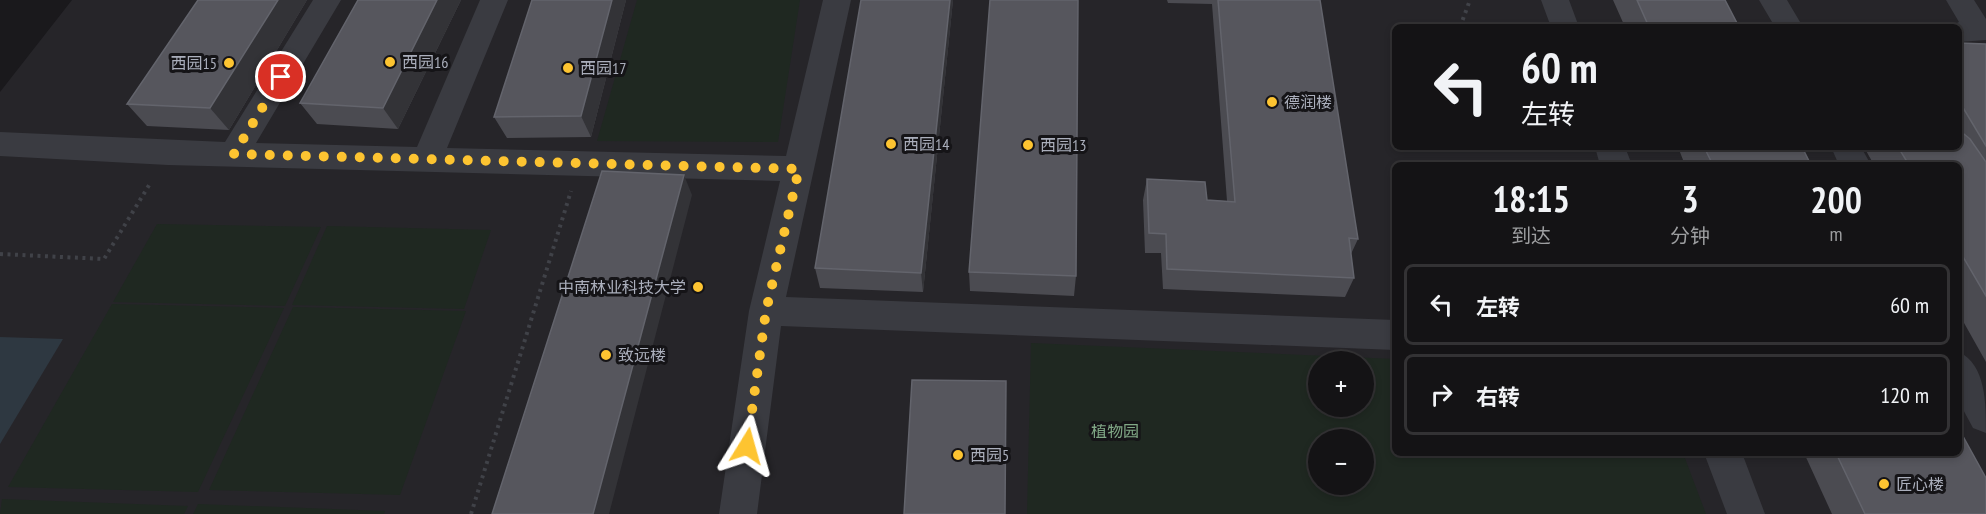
<!DOCTYPE html>
<html lang="zh">
<meta charset="utf-8">
<style>
body{margin:0;font-family:"PT Sans Narrow","Noto Sans SC",sans-serif;background:#1d1c1e;color:#f1f3f6;height:100vh;display:flex;flex-direction:column;font-size:22px;white-space:nowrap}
*{box-sizing:border-box;margin:0}
p{font-size:20px;color:#9d9ea0}
.icon{flex:none;width:33px;height:33px;fill:none;stroke:currentColor;stroke-width:2;stroke-linecap:round;stroke-linejoin:round}
.map{position:relative;flex:1;overflow:hidden}
.drawer{position:absolute;left:1392px;top:162px;width:570px;height:294px;display:flex;flex-direction:column;background:#141315;border-radius:9px;box-shadow:0 3px 9px #0003,0 0 0 2px #333234}
.drawer>*{flex:none}
.hud{position:absolute;left:1392px;top:24px;width:570px;height:126px;border-radius:9px;box-shadow:0 3px 9px #0003,0 0 0 2px #333234;background:#141315;color:#f1f3f6;overflow:hidden}
.fabs{position:absolute;left:1308px;top:351px;display:grid;gap:12px}
.fabs a{display:grid;place-items:center;width:66px;height:66px;border-radius:50%;background:#141315;box-shadow:0 3px 9px #0003,0 0 0 2px #333234;font-size:30px}
.pin{position:absolute;display:grid;place-items:center;width:51px;height:51px;color:#fff;margin:-26px;border:3px solid #fff;border-radius:50%;box-shadow:0 2px 6px #0007}
.me{position:absolute;width:66px;margin:-33px;rotate:8deg;stroke-linejoin:round;filter:drop-shadow(0 0 4px #0008)}
.turn{display:flex;align-items:center;gap:21px;height:126px;padding:0 30px;font-size:27px}
.turn .icon{width:78px;height:78px;stroke-width:2.5}
.turn b{display:block;font-size:42px;line-height:51px}
.eta{display:flex;justify-content:space-evenly;align-items:center;height:102px;text-align:center}
.eta b{font-size:36px;font-weight:600;line-height:42px}
ul{padding:0;list-style:none}
li{display:flex;align-items:center;gap:18px;height:81px;margin:0 12px 9px;padding:0 18px;border:3px solid #333234;border-radius:9px}
li div{flex:1}
li b{display:block;font-size:22px}
li em{font-style:normal}
.map>svg:first-child{display:block}
</style>
<div class="map">
<svg width="1986" height="514" viewBox="0 0 1986 514">
<rect width="100%" height="100%" fill="#1a191c"/>
<path fill="#262529" fill-rule="evenodd" d="M72,0H1986V58H1959V27H1395V147H1946L1957,165H1395V453H1959V168L1986,212V514H0V92ZM1318,362H1364V406H1318ZM1318,440H1364V484H1318Z"/>
<path fill="#1f2821" fill-rule="evenodd" d="M637,0H800L778,142L597,141Z
M157,224H158L321,227L285,306L113,302Z
M327,226L491,230L464,309L292,305Z
M112,304L284,308L198,492L8,487Z
M293,307L466,311L400,495L209,490Z
M1031,343L1395,359V453H1683L1706,514H1027ZM1318,362H1364V406H1318ZM1318,440H1364V484H1318Z
M2,499L188,506L184,514H0Z
M198,504L385,511L384,514H193Z"/>
<path fill="#2e3841" d="M0,337L63,339L0,444Z"/>
<g fill="none" stroke-linecap="round" stroke-linejoin="round">
<path stroke="#404248" stroke-width="4" stroke-dasharray="3 4.5" stroke-linecap="butt" d="M1460,27L1470,0
M0,254L104,259L151,182
M471,514L571,191"/>
<path fill="#3a3b41" fill-rule="evenodd" d="M313,0H341L256,143L417,147L480,0H508L447,148L786,156L823,0H851L786,297L1395,320V350L781,326L757,514H719L749,311L780,181L168,165L0,156V132L225,142Z
M1541,0H1569L1579,27H1551Z
M1759,0H1787L1803,27H1775Z
M1946,0H1974L1986,19V40L1959,42V27H1948L1959,22Z
M1595,147H1625L1632,165H1600Z
M1831,147H1861L1871,165H1839Z
M1959,352C1986,365 1986,403 1986,433L1973,428L1959,402Z
M1704,453H1742L1765,514H1727Z"/>
</g>
<path fill="#4b4b51" d="M198,0H307L229,130L147,126L127,104Z
M358,0H461L398,129L317,124L300,103Z
M532,0H626L591,137L507,138L494,117Z
M861,0H953L923,292L820,288L815,268Z
M1167,0H1320L1358,239L1351,254L1354,278L1345,297L1163,289L1161,253H1145L1143,200L1147,179L1207,200L1227,201L1212,4L1168,3Z
M1613,0H1725L1739,27H1625Z
M1959,43L1986,44V362L1959,314V165H1874L1864,147H1959Z
M1678,147H1802L1811,165H1685Z
M969,272L1076,276L1074,296L970,291Z
M1804,453H1959L1986,514H1832Z"/>
<path fill="#333337" d="M278,0H307L229,130L210,108Z
M437,0H461L398,129L383,108Z
M612,0H626L591,137L581,116Z
M950,0H953L923,292L921,273Z
M684,175L692,195L609,514H593Z"/>
<path fill="#56565d" stroke="#63646c" stroke-width="1.5" d="M198,0H278L210,108L127,104Z
M358,0H437L383,108L300,103Z
M532,0H612L581,116L494,117Z
M861,0H950L921,273L815,268Z
M990,0H1078L1076,276L969,272Z
M1218,0H1320L1358,239L1349,238L1354,278L1167,269L1166,234L1149,233L1147,179L1205,182L1207,200L1235,202Z
M1637,0H1725L1739,27H1649Z
M1959,43L1986,44V146L1959,101Z
M1959,130L1970,139L1986,162V296L1959,250V165H1909L1898,147H1959Z
M1704,147H1802L1811,165H1713Z
M602,171L684,175L593,514H492Z
M912,380L1006,381L1005,514H904Z
M1959,429L1986,478V514H1865L1836,453H1959Z"/>
<g fill="none" stroke-linecap="round" stroke-linejoin="round">
<path stroke="#fdc431" stroke-width="10" stroke-dasharray="0 18" d="M281,77L234,154L799,169L766,311L747,446"/>
</g>
<g fill="#fdc431" stroke="#151417" stroke-width="2">
<circle cx="390" cy="62" r="6"/>
<circle cx="229" cy="63" r="6"/>
<circle cx="568" cy="68" r="6"/>
<circle cx="1272" cy="102" r="6"/>
<circle cx="891" cy="144" r="6"/>
<circle cx="1028" cy="145" r="6"/>
<circle cx="698" cy="287" r="6"/>
<circle cx="606" cy="355" r="6"/>
<circle cx="958" cy="455" r="6"/>
<circle cx="1884" cy="484" r="6"/>
</g>
<g text-anchor="middle" dominant-baseline="central" stroke-width="6" stroke-linejoin="round" paint-order="stroke">
<g font-size="16" fill="#abafbc" stroke="#151417" text-anchor="start">
<text x="402" y="62">西园16</text>
<text x="217" y="63" text-anchor="end">西园15</text>
<text x="580" y="68">西园17</text>
<text x="1284" y="102">德润楼</text>
<text x="903" y="144">西园14</text>
<text x="1040" y="145">西园13</text>
<text x="686" y="287" text-anchor="end">中南林业科技大学</text>
<text x="618" y="355">致远楼</text>
<text x="970" y="455">西园5</text>
<text x="1896" y="484">匠心楼</text>
</g>
<g font-size="16" fill="#81a886" stroke="#151417">
<text x="1115" y="431">植物园</text>
</g>
</g>
</svg>
<div class="fabs">
<a>+</a>
<a>−</a>
</div>
<div class="pin" style="left:281px;top:77px;background:#d93025"><svg class="icon" aria-label="arrive" viewBox="0 0 24 24"><path d="M6 21V4h12l-3 4 3 4H6"/></svg></div>
<svg class="me" style="left:747px;top:446px" viewBox="-20 -20 40 40"><path d="M0-17L14 15 0 8-14 15z" fill="#fdc431" stroke="#fff" stroke-width="4"/></svg>
<div class="hud">
<div class="turn"><svg class="icon" aria-label="left" viewBox="0 0 24 24"><path d="M17 20v-9H6M10 6l-5 5 5 5"/></svg><div><b>60 m</b>左转</div></div>
</div>
<section class="drawer">
<div class="eta">
<div><b>18:15</b><p>到达</p></div>
<div><b>3</b><p>分钟</p></div>
<div><b>200</b><p>m</p></div>
</div>
<ul>
<li><svg class="icon" aria-label="left" viewBox="0 0 24 24"><path d="M17 20v-9H6M10 6l-5 5 5 5"/></svg><div><b>左转</b></div><em>60 m</em></li>
<li><svg class="icon" aria-label="right" viewBox="0 0 24 24"><path d="M7 20v-9h11M14 6l5 5-5 5"/></svg><div><b>右转</b></div><em>120 m</em></li>
</ul>
</section>
</div>
